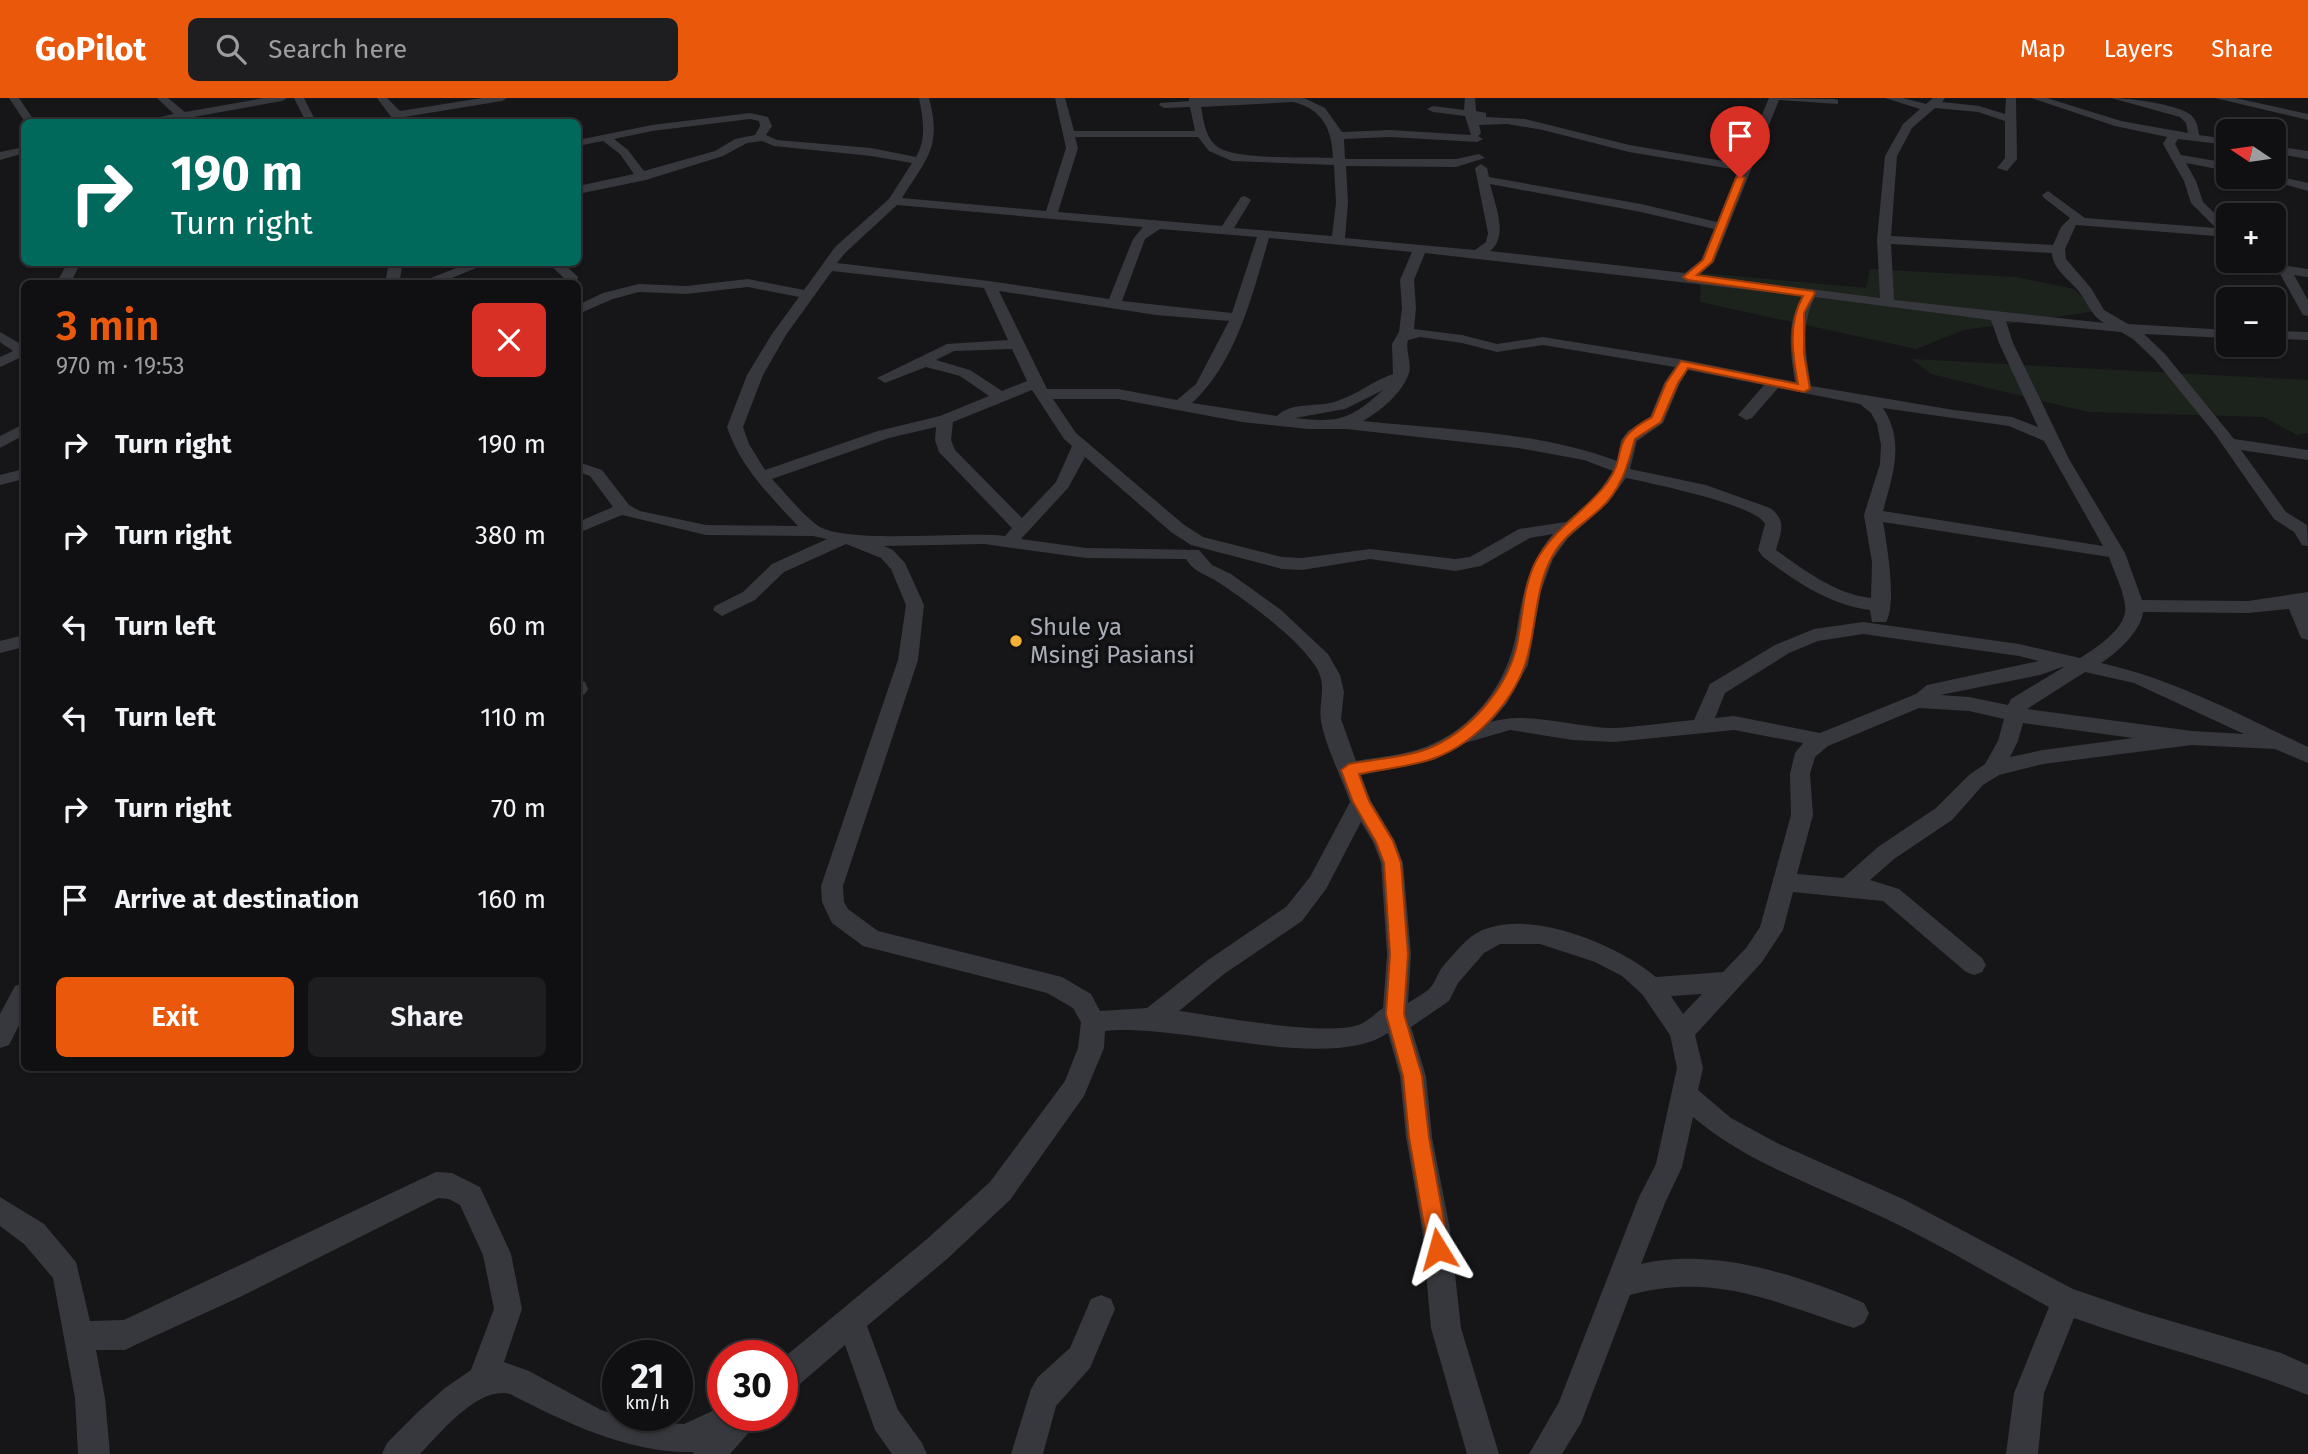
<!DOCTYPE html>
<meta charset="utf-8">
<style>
body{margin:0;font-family:"Fira Sans",sans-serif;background:#1e1e20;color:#f1f3f6;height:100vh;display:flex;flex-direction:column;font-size:26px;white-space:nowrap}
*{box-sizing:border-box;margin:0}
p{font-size:23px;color:#9c9d9f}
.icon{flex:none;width:38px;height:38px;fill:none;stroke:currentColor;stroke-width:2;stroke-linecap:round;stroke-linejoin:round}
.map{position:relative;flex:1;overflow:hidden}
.panel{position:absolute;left:21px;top:182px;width:560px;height:791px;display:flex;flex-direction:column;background:#101012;border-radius:10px;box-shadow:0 2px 5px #0004,0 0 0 2px #303032}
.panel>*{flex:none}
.hud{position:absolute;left:21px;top:21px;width:560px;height:147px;border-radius:10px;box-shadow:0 2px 5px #0004,0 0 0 2px #303032;background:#00695c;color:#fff;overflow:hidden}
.needle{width:46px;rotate:283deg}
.buttons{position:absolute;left:2216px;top:21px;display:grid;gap:14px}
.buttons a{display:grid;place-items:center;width:70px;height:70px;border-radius:10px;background:#101012;box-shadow:0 2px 5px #0004,0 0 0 2px #303032;font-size:35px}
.speed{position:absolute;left:602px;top:1242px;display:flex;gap:14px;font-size:35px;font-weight:700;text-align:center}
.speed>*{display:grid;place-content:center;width:91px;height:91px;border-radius:50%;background:#101012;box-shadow:0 2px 5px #0004,0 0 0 2px #303032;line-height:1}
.speed small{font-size:18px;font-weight:400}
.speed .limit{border:10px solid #d22;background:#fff;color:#111}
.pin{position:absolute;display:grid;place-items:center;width:60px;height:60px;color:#fff;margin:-72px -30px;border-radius:50% 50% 50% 0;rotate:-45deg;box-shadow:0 0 7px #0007}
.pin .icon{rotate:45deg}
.me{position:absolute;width:77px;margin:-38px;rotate:352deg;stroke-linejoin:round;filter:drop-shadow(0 0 5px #0008)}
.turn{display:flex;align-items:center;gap:24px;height:147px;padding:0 35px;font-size:32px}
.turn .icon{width:91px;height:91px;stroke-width:2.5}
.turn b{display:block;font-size:49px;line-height:60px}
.round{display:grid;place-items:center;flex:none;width:74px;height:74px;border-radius:10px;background:#1e1e20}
.summary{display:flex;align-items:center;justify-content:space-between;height:119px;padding:0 35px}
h1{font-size:42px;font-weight:600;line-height:52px;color:#ea580c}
.cta{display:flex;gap:14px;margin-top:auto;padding:14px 35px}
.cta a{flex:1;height:80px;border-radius:10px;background:#ea580c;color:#fff;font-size:28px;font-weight:600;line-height:80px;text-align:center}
.cta a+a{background:#1e1e20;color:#f1f3f6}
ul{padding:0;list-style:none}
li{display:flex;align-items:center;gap:21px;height:91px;padding:0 35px}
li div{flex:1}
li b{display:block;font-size:26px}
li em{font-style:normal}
header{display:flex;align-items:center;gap:42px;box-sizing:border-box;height:98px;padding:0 35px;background:#ea580c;color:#fff}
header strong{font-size:33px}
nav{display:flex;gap:38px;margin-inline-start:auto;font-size:24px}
.search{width:490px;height:63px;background:#1e1e20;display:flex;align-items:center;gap:18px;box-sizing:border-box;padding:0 24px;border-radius:10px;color:#9c9d9f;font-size:26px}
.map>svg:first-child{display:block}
</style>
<header>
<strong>GoPilot</strong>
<div class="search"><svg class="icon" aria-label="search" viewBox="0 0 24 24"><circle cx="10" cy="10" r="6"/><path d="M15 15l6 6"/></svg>Search here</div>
<nav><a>Map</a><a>Layers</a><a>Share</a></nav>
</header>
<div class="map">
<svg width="2308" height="1356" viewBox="0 0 2308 1356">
<rect width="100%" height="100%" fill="#161618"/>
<path fill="#1c231d" d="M1870,171L2016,179L2074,191L2096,213L1964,232L1916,251L1700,204L1701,175L1866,190Z
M1911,261L2308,282V335L2297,337L2264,319L2088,314L1931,276Z"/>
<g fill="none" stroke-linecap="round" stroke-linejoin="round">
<path fill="#37383d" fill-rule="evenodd" d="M9,0H19L35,24H25Z
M157,0H168L185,14L264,0H287L282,3L166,24H145L146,22L174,16Z
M294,0H304L316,24H306Z
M377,0H387L400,13L482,0H507L502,3L404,19L405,24H395Z
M919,0H929C942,49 927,60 902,100L1046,113L1066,50L1055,0H1065L1074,33H1195L1190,9L1164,10L1159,7L1160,5L1189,3V0H1304L1325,10L1342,34L1390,32L1471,37L1465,18L1433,14L1427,11L1433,8L1464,12L1465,0H1475L1476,13L1486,15V19L1525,21L1629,47L1741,66L1769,0L1834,1L1838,2V6L1779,2L1714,164L1699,177L1880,200L1877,142L1885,58L1903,26L1920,11L1885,0H1903L1926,6L1933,0H1945L1942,4L1979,8L2005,16L2006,0H2016L2017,61L2007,73L1997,70L2005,60V23L1978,14L1935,10L1912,30L1897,58L1891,138L2053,147L2061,129L2070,120L2044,100L2042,97L2048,93L2085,120L2216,130L2191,105L2184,83L2163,46L2167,39L2115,28L2031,0H2047L2121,23L2188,35L2186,25L2180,19L2111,0C2129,0 2177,6 2191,17C2197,23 2198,29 2199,37L2228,41V47L2178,41L2175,46L2181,57L2228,65V73L2186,65L2196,83L2203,104L2228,128V139L2076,127L2065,151L2066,161L2091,190L2104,212L2128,226L2228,232V240L2144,236L2165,256L2234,341L2308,352V362L2241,352L2286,414L2307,427L2308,448L2302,447L2294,434L2274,421L2215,336L2155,262L2133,241L2121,234L2006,223L2013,245L2069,361L2125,455L2142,502L2248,503L2308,494V542L2301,540L2289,511L2248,515L2143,514C2141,533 2117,555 2101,565C2174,581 2240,617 2308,649V665L2275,651L2192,647L2043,666L1999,677L1983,687L1952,722L1894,761L1870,782L1899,791L1982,860L1986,867L1982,874L1974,877L1966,874L1883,803L1793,794L1783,832L1762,864L1695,937L1703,970L1698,992L1731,1020L1777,1045L1903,1101L2073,1191L2140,1214L2281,1255L2308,1267V1297C2232,1266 2151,1248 2074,1220L2044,1295L2038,1356H2006L2014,1295L2049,1209C1993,1179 1938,1145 1880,1118C1817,1088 1747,1065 1693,1019L1682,1069L1665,1105L1641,1166C1713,1149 1798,1177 1864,1205L1869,1215L1864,1225L1854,1230C1774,1204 1715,1174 1630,1197L1581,1325L1562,1356H1529L1559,1304L1639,1099L1656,1066L1677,970L1670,937L1642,896L1622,878L1595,864L1540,846H1500L1484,855L1458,885L1449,903L1411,929L1426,978L1432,1039L1450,1131L1461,1230L1499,1356H1467L1431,1230L1422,1131L1406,1039L1400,978L1388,935C1330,975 1180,925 1105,933L1104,950L1084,998L1010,1102L947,1161L867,1228L898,1312L922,1345L927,1356H892L875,1332L845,1247L793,1292L782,1296V1261L927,1141L990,1084L1065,983L1078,950L1081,924L1073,910L1047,895L863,848L832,825L822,804L821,788L898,562L906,507L891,471L881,460L846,446L784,474L755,502L722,518L713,512L715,508L743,494L772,466L827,441L813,438L706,437L622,417L578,435V424L613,409L590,378L578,374V364L602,372L629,407L640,413L706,427L798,428C769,397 741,370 727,329L747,277L772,236L799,199L748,189L686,196L639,194L613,201L578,216V207L603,195L639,186L686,188L748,181L804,192L835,149L889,101L912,65L871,58L774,48L762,43L747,45L723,58L646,82L578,96V88L634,76L620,56L603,43L578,48V42L652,27L750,15L768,19L772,28L766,37L777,42L871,50L916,59C927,40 923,20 919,0ZM1293,4C1323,11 1332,32 1333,60C1309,59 1235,62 1218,49C1205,40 1204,23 1201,9ZM750,21L759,23L760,28L755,37L735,41L715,53L644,73L628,52L614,41L652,33ZM1507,26L1543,32L1629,54L1738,72L1717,124L1641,106L1489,79L1487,70L1481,66L1475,70L1488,135L1486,144L1475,152L1345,140L1348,105L1346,68L1456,69L1485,60L1479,56L1456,61H1345L1344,41L1390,39L1477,44L1483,41L1478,38L1481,35L1479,27ZM1075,39H1198L1209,53L1232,63L1334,67L1336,105L1332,138L1234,130L1251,102L1245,98L1241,99L1222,128L1058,114L1078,50ZM1490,86L1641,114L1714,131L1701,162L1685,175L1490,153C1509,138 1495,107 1490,86ZM897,107L1143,129L1133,141L1109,201L989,183L837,165L845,155ZM1160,131L1257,139L1232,215L1122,203L1145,141ZM1269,140L1412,154L1400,182L1402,210L1399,234L1392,246L1393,276C1374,282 1357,297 1337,303C1318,310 1292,303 1277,318L1192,305C1236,265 1253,195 1269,140ZM1891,146L2052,155C2053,173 2070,181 2080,195C2089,207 2091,217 2104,225L1894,202ZM1425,155L1802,198C1786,225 1790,254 1795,284L1685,262L1543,239L1497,246L1462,237L1414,231L1416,210L1414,182ZM832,173L984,190L1008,242L947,246L877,280L885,285L926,269L960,278L989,298L940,318L878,333L765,372L749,346L743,329L763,277L786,237ZM999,193L1156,217L1229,223L1196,286L1177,302L1118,291H1047ZM1815,199L1991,222L1999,245L2038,329L2012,319L1954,312L1811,288C1806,258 1800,227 1815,199ZM1420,239L1462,245L1497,254L1543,247L1675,269L1664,285L1650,319L1628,333L1621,342L1617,363C1538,333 1446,332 1363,323C1380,313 1402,296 1409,275C1412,265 1405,252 1408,242ZM1012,251L1027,283L1002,293L970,272L936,262L954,253ZM1688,272L1764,287L1738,317L1746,322L1752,320L1778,290L1860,306L1871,315L1877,326L1881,347L1880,366L1864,417L1872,464L1871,500C1835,496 1804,472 1776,452C1781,434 1787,422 1770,410L1706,387L1630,371L1637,343L1663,325L1680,285ZM1032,292L1064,341L1072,348L1056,384L1022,420L955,352L951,342L953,324ZM1383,292C1350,322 1339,325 1295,320L1345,311ZM1053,301H1118L1242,324L1308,331H1346L1518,350L1584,362L1613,373L1596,398L1566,424L1519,431L1470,459L1455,461L1370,451L1302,460L1282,459L1203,439L1183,426L1076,335ZM1883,310L2009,328L2044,343L2103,448L1883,413C1893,376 1905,344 1883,310ZM936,329L935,342L939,354L1012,430L1005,438C964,433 843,447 817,427C801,415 786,396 772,381L889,340ZM1085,359L1171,434L1191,447L1282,471L1302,472L1370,461L1455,473L1481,468L1530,440L1553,436C1527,466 1522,499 1516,536C1507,586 1473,631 1425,649C1404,657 1378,659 1356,663L1341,621L1344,594L1340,577L1328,556L1281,512L1231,476L1212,467L1199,452L1086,450L1021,441L1068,390ZM1626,380C1650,385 1757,407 1765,426L1758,452L1763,459C1795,483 1829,507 1870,512L1872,524H1886C1897,505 1887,447 1883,424L2109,459C2114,474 2123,491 2125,507C2129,529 2096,550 2080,560L2019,546L1863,524L1814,531L1775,547L1710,586L1694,622C1667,624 1640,629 1614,630C1575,630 1526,612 1491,624L1507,605L1528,567L1541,493L1553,461L1568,440L1608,405ZM984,446L1086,460L1186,461C1194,475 1209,477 1221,486C1249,505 1295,538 1314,566C1329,587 1318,602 1321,623C1326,650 1341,678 1350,704L1310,779L1286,809L1208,862L1147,910L1100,913L1091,896L1062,879L878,833L848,811L844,804L843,788L918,562L924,507L905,465L893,452L884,448ZM1863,536L2019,558L2039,563L1927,587L1916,596L1820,635L1734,618L1715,620L1725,595L1789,555L1818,543ZM2062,569H2064L2011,601L2008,607L1969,599L1940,597L2040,577ZM2085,574L2134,585L2244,636L2192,633L2027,611ZM1919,610L1969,613L2004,621L1998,643L1985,666L1969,677L1936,710L1878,749L1843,780L1797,776L1813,717L1810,676L1815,659L1828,648ZM2023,625L2133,640L2043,652L2010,659L2018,643ZM1510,632L1572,642L1614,644L1734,632L1803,645L1795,655L1790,676L1791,717L1760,829L1746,850L1723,874L1656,879C1616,845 1511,801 1466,843C1458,851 1448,862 1441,871C1437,877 1435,885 1430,890C1424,896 1415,900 1408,905L1411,856L1403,765L1395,743L1371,703L1361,677L1434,662L1465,645ZM1361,724L1373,744L1381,765L1387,856L1383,910C1376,915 1369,922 1361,926C1327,940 1219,918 1179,913L1224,876L1302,823L1326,791ZM1702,896L1683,916L1671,898Z
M2215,0H2235L2308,16V22Z
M2273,48L2308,53V61L2273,55Z
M24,49V55L0,62V54Z
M2273,77L2308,85V93L2259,79Z
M2273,159L2288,168L2308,171V179L2294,177L2308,202V218L2303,217L2279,174L2266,163H2273Z
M68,164H81L70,186H56Z
M219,164H237L230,169H220Z
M389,164H403L399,186H385Z
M471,164H491L437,186H416Z
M547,164H562L578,179L576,186H562L564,180Z
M2273,233L2308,234V242L2273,241Z
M0,234L24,248V258L0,269V259L13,253L0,244Z
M24,326V337L0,350V338Z
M24,371V381L0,387V377Z
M24,537V549L0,555V543Z
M578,582L585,584L588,591L585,596L578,598Z
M24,885V917L9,947L0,950V916L15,888Z
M436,1074L452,1075L480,1089L511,1156L522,1211L504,1264L529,1273L601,1312L641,1324L684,1326L723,1308V1318H753L754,1322L750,1333L730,1356H693L694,1354C629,1356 565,1324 510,1296C479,1287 440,1335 420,1356H382L387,1345L419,1313L445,1290L471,1272L494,1211L483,1157L460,1107L449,1101L438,1100L240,1199L135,1247L125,1252H96L105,1300L110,1356H78L75,1300L53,1180L24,1146L0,1128V1099L44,1126L76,1164L90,1223L124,1222Z
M1101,1197L1111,1201L1115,1211L1090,1270L1056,1308L1043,1356H1011L1031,1291L1038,1279L1070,1250L1091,1201Z"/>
</g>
<path fill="#ea580c" stroke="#983908" stroke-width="2" d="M1740,77L1745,80L1712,164L1697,177L1813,193L1815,195L1804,215V256L1810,291L1804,294L1688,270L1678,285L1661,324L1635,341C1628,367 1621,392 1600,411C1580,429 1561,438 1549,465C1537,491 1536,521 1530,548C1521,597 1478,645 1432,661C1409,669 1382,671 1359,676L1369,703L1393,743L1401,765L1408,856L1404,916L1422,978L1429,1039L1449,1151L1446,1158L1438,1161L1431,1158L1428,1151L1409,1039L1403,978L1386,916L1390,856L1384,765L1376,744L1353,704L1341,672L1349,666C1374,661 1403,660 1427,651C1468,635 1505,593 1516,551C1523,522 1522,490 1536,463C1554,430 1585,414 1607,385C1630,353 1606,344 1652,319L1666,285L1681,263L1798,286C1792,255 1788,225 1803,198L1688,182L1683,179L1703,162L1736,80Z"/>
<circle fill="#f2b134" stroke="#111113" stroke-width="2.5" cx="1016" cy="543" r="7"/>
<g text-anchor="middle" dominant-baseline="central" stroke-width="7" stroke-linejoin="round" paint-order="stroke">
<g font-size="24" fill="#a8adb8" stroke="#111113" text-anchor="start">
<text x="1030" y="529">Shule ya<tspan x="1030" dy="28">Msingi Pasiansi</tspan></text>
</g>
</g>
</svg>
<div class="buttons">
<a><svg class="needle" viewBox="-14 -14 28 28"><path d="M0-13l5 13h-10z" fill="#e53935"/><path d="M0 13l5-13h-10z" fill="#9c9d9f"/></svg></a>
<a>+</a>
<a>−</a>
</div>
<div class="speed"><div>21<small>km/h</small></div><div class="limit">30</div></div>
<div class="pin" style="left:1740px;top:80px;background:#d93025"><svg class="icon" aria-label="arrive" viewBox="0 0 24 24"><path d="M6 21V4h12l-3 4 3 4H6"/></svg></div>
<svg class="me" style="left:1438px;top:1151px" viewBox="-20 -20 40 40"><path d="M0-17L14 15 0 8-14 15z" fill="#ea580c" stroke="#fff" stroke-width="4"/></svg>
<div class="hud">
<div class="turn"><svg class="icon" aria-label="right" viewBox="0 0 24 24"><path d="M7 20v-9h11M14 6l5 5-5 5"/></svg><div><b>190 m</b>Turn right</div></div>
</div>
<section class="panel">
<div class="summary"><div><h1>3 min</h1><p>970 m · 19:53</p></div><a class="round" style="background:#d93025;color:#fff"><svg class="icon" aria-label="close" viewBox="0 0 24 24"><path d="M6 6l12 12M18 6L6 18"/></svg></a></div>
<ul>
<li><svg class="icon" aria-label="right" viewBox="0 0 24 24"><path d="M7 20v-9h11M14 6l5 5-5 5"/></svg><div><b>Turn right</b></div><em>190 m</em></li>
<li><svg class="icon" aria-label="right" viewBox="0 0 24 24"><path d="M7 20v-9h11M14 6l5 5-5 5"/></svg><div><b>Turn right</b></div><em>380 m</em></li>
<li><svg class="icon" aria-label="left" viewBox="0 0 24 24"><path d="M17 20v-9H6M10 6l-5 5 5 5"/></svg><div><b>Turn left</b></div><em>60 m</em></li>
<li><svg class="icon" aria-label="left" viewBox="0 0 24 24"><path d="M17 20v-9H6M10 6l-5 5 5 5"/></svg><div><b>Turn left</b></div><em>110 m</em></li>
<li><svg class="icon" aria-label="right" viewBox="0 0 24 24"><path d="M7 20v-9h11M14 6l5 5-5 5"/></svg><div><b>Turn right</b></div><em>70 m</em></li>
<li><svg class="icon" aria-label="arrive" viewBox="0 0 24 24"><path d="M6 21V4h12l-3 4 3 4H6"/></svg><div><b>Arrive at destination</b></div><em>160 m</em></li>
</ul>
<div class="cta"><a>Exit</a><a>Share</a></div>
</section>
</div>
